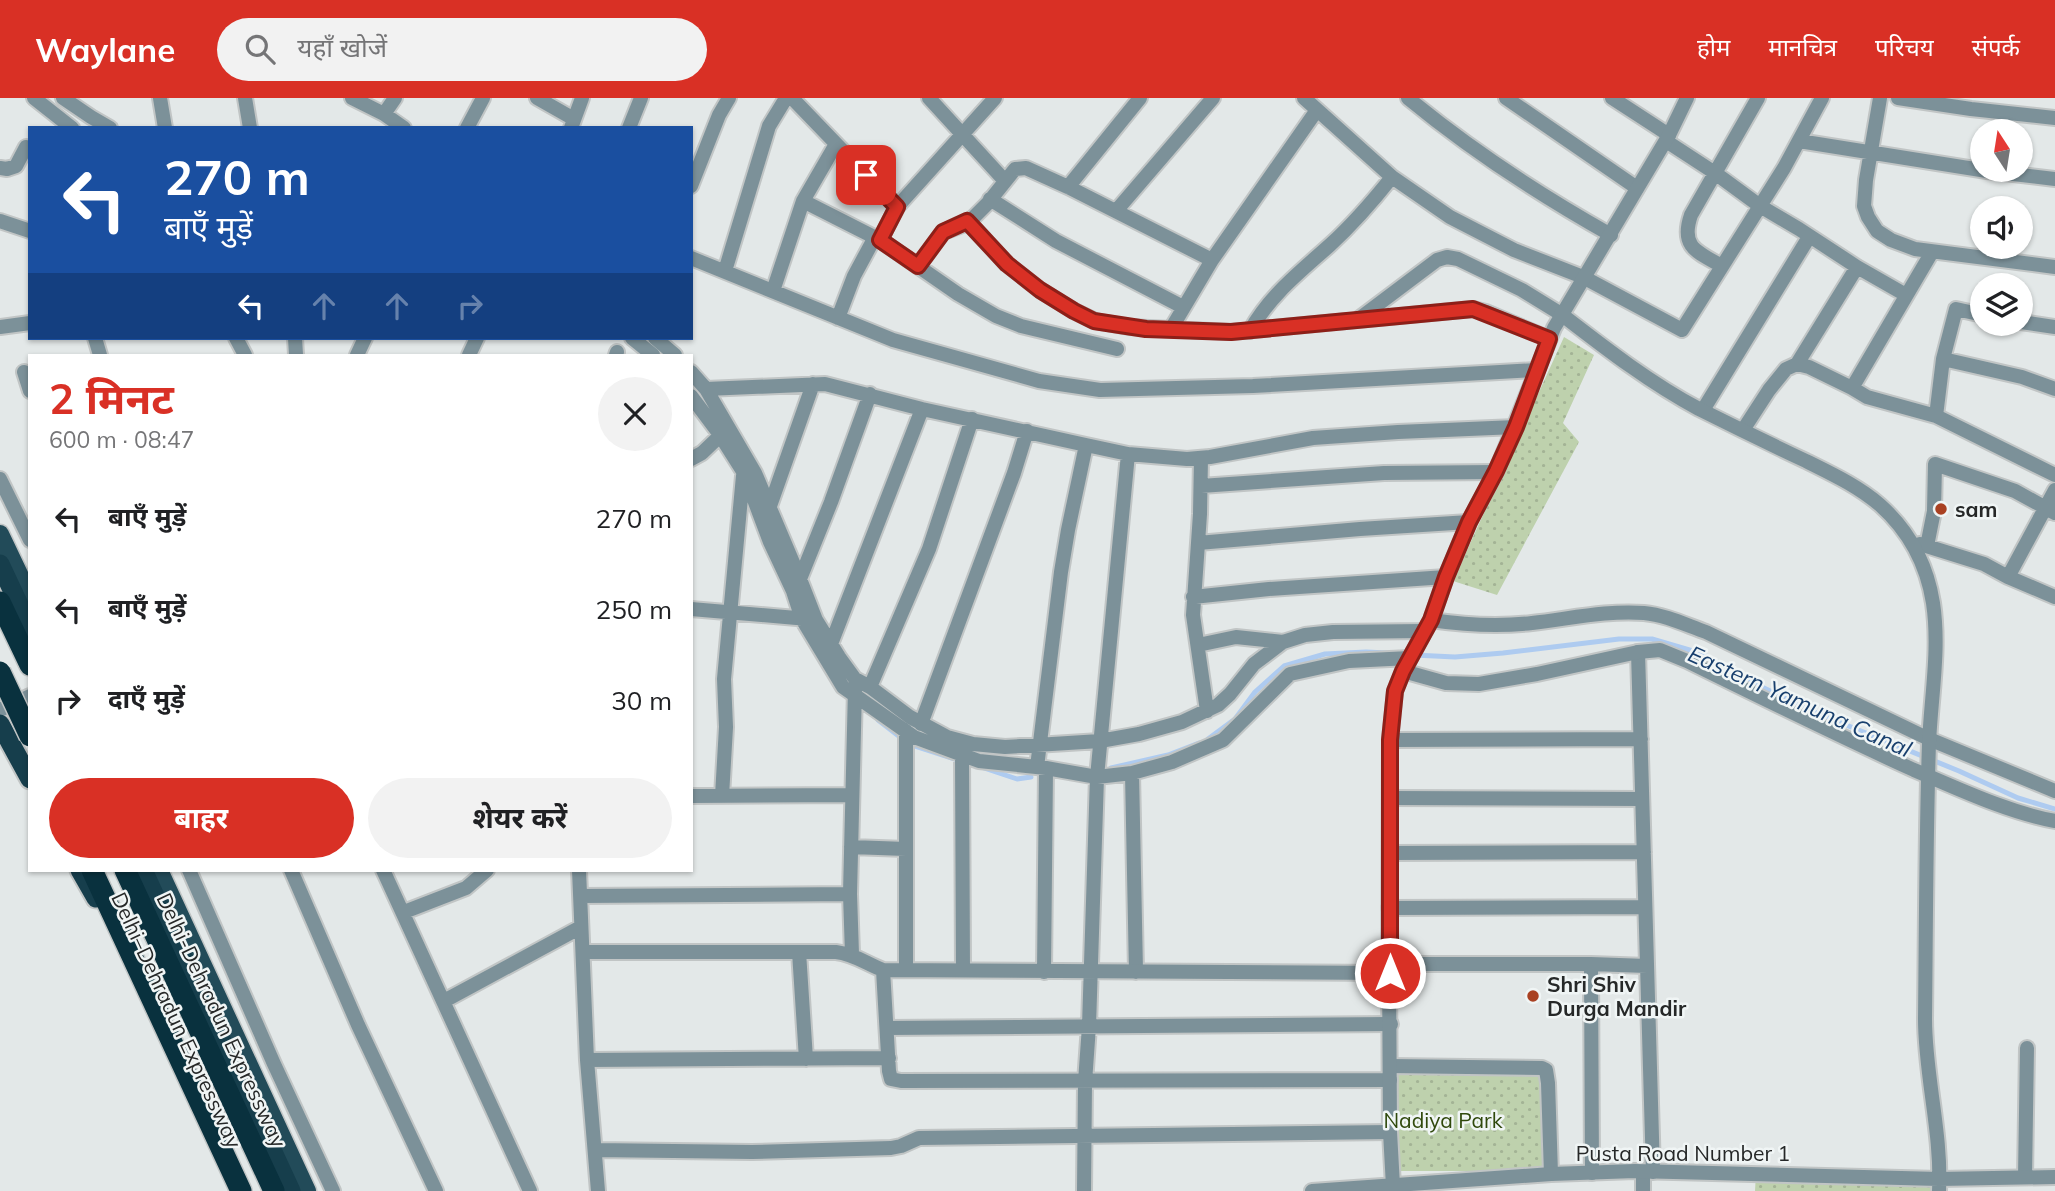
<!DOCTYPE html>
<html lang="hi">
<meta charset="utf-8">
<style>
body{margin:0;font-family:Mulish,"Noto Sans Devanagari",sans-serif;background:#f2f2f2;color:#202124;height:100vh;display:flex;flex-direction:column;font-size:26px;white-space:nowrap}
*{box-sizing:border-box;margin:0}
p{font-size:23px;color:#757577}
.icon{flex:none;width:38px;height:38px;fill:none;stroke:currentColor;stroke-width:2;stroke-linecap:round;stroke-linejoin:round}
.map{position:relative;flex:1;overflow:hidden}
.side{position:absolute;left:28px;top:256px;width:665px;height:518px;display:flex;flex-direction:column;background:#fff;border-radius:0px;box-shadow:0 2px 5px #0004}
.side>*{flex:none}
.hud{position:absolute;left:28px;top:28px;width:665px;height:214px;border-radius:0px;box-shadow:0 2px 5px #0004;background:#1a4fa0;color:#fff;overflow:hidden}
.needle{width:46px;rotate:348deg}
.buttons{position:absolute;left:1970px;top:21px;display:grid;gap:14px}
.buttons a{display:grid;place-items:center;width:63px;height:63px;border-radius:50%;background:#fff;box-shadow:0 2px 5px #0004;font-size:35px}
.pin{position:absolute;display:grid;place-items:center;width:60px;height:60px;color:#fff;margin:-30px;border-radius:14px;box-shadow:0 4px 10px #0006}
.me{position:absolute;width:77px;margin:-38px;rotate:0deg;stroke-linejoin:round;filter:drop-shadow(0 0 5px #0008)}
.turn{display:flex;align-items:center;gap:24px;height:147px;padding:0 21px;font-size:32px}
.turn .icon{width:91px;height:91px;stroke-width:2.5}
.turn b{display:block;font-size:49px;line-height:60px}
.lanes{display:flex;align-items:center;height:66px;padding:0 21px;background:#0003;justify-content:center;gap:35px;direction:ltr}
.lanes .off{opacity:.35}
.round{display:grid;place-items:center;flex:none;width:74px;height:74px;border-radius:37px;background:#f2f2f2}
.headline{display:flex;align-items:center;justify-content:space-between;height:119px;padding:0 21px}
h1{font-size:42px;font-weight:700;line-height:52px;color:#d93025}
.cta{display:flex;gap:14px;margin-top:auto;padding:14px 21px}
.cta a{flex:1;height:80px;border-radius:42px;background:#d93025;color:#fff;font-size:28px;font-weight:700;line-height:80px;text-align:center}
.cta a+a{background:#f2f2f2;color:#202124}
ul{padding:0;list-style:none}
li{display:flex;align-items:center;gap:21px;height:91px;padding:0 21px}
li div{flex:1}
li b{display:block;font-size:26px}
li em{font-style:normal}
header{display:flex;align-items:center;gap:42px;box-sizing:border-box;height:98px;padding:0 35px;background:#d93025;color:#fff}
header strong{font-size:33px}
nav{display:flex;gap:38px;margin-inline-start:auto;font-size:24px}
.search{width:490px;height:63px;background:#f2f2f2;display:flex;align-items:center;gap:18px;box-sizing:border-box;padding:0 24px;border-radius:38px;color:#757577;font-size:26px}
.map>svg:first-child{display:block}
</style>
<header>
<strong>Waylane</strong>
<div class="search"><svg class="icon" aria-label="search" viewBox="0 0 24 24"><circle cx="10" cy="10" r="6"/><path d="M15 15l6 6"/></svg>यहाँ खोजें</div>
<nav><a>होम</a><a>मानचित्र</a><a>परिचय</a><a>संपर्क</a></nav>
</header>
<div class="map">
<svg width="2055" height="1093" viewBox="0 0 2055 1093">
<defs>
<pattern id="park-dots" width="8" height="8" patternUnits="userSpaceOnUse" patternTransform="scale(1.75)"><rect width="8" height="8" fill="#bed1ad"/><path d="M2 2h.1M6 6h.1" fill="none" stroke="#a3b395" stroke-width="1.8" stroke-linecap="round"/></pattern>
</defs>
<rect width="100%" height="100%" fill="#e3e8e8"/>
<path fill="url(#park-dots)" d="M1564,239L1594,257L1563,325L1579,344L1497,497L1453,483Z
M1390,968L1548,979L1546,1073H1394Z
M1756,1075L1940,1084V1093H1755Z"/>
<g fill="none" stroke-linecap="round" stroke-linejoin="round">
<path stroke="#aecbf0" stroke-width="5" d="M1414,557L1455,559L1503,555L1619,541H1652L1703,556L1731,574L1807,611L1959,673L2018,700L2055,711
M878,622L909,646L958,662
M1208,641L1235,621L1255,594L1284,568L1325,556L1366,554L1387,555
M984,670L1017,681L1031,679
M1111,670L1168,657L1199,645"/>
<g stroke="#c1c5c5" stroke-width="18">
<path id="minor" d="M34,0L72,30
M63,0L91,19L110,30
M160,0L165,30
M245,0L250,30
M352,0L384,16L404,30
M537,0L574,21
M792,0L897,109
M929,0L1005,83
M1304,0L1392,79L1450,119L1514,152L1583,179L1682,232L1784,70L1822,0
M1408,0C1471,52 1540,97 1611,137
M1506,0L1637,90
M1612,0L1669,37
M1880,0L1866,82L1864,108L1868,119L1877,133L1891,142L1915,151L2055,169
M1898,0L1971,11L2055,20
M384,16L395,0
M467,30L483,0
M571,30L582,0
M629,30L641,0
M1666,43L1715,75L1760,108L1799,131L1857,169L1906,197
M1799,43L1987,73L2055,81
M0,70L7,71L16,68L26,49
M691,88L719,17L729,0
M1068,89L1140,0
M990,101L1056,143L1183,209
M803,103L880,142L958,196L996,218L1021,228L1117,251
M1116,113L1213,0
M0,123L30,133
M967,123L1007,166L1040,192L1074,213L1095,223L1129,229L1231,234L1473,211L1486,214L1549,241
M880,142L897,109L995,0
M691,160L893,242L1039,283L1100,292L1253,288L1536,272
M918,168L943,134L962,127L973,120L987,106L1015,71L1026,70L1068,89L1212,162
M1722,168C1697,154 1680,149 1691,117L1758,0
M725,173L769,28L786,0
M773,193L803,103L836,46
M838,220L854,178L875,139
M1360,220L1437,162L1447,159L1458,161L1522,192L1561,216
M2021,224L2055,229
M0,229L30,225
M1171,231L1212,162L1317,12
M1250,233C1270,197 1300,174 1330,147C1353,126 1373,103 1392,79
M95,240L100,257
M236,240L245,257
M295,240L296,257
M632,240L653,257
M655,240L675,257
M357,257L365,240
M469,257L477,240
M616,257L617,254
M1943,261L2022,279L2055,291
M1797,266L1857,169
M24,274L30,293
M691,274L706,291L755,375L800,481L816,522L839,559L855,581L870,589L910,619L947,639L973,646L1005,649L1100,643L1139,636L1182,624L1218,607L1230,596L1254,566L1283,544L1305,537L1333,534L1424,533
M1852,290L1932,154
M706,291L825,286L922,311L1086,347L1128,356L1187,361L1210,359L1313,340L1398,334L1516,329
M691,298L718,334L744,375L770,444L793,493L802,521L843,589L914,639L979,663L1046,670L1097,679L1132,675L1172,664L1223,642L1290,576L1349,563L1410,560
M1703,312L1809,139
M1936,318L1943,261L1956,211L1983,217
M1743,332L1769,292L1786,271L1797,266L1809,269L1852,290L1867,299L1936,318L2055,377
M1201,360L1200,416L1193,517L1207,613
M691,361L702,355L725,333
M0,381L30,442
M1201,388L1384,375L1496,374
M770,408L813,286
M1198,445L1360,431L1469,424
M1920,446L1984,466L2008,479L2055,499
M1927,448L1934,413L1935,366L2015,393L2055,415
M2008,479L2055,392
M800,481L831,404L870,296
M1193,499L1269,491L1446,479
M691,511L808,521
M1431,522C1465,527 1498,529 1532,525C1569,521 1607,512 1644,515C1666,517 1686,527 1706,534L1929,641L2055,693
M831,546L922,311
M1198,547L1236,539L1283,544
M1638,554L1653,1074
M870,589L929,451L972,321
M921,626L1014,375L1027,333
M1390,642L1641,641
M962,656L963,872
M1037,669L1061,474L1068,432L1086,347
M1132,675L1136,874
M691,698L852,697
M722,698L726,629L724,581L743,378
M1390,700L1642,701
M851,749L906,751
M1390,755L1644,754
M189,772L274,966L333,1093
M291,772L358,927L436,1093
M383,772L530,1093
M579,772L587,962L598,1093
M580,798L850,796
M1389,810L1645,809
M404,814L466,790L487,772
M583,854H836C854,856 867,866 883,872L1389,875
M799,854L806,961
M852,856L850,796L855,591
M1389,866H1591L1647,868
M1591,866L1592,1075
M883,872L889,973L891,981L901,983L1390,982
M906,872V633
M1044,874L1046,670
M444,903L581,829
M887,930L1391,926
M587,962L889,960
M1390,968L1542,970L1546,972L1548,985L1551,1076
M595,1052L752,1054L891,1050L901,1048L919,1040L1390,1034
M2025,1079L2027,950
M1084,1093L1085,984L1089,928L1097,679L1128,356
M1643,1093V1074"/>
</g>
<g stroke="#c1c5c5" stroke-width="18">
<path id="tertiary" d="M1561,216C1605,250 1650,285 1699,311C1735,329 1770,346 1806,363C1832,376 1858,388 1880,407C1909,433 1927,467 1933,505C1940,551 1931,599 1929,645C1926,737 1926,829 1925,921C1925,978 1942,1035 1939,1093
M1403,573L1446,585L1479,586L1537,576L1638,554L1660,552L1687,563C1762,600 1837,637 1914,672C1959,691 2007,714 2055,723
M0,612L30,598
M1393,1088L1390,1034L1389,866L1390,642L1395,593L1403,573L1431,522L1446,479L1469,424L1496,374L1554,230L1669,37L1687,0
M1312,1093L1551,1076L1635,1073L1939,1081L2055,1079"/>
</g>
<g stroke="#c1c5c5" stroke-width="21">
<path id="primary" d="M0,436L30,499
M159,772L307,1093"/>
</g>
<g stroke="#c1c5c5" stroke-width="23">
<path id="trunk" d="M0,466L30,530
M0,626L30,681
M80,772L96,800
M143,772L291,1093"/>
</g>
<g stroke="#c1c5c5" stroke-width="24">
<path id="motorway" d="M0,504L30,567
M92,772L241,1093
M125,772L274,1093"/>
</g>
<use href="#minor" stroke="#7c9199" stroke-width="14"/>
<use href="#tertiary" stroke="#7c9199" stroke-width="14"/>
<use href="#primary" stroke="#224b59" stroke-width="18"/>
<use href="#trunk" stroke="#163e4c" stroke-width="19"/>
<use href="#motorway" stroke="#09313e" stroke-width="21"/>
<g stroke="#c1c5c5" stroke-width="24" stroke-linecap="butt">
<path id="motorway-bridge" d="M0,574L30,638"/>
</g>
<use href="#motorway-bridge" stroke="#09313e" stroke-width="21"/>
</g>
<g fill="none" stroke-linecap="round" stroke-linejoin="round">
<g stroke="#8d1f18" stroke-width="18">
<path id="route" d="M866,77L897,109L880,142L918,168L943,134L967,123L1007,166L1040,192L1074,213L1094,223L1146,231L1231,234L1473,211L1549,241L1516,329L1496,373L1469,424L1446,479L1431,522L1403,573L1395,593L1390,642V875"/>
</g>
<use href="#route" stroke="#d93025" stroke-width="12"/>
</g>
<g fill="#a94122" stroke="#f0f5f5" stroke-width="2.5">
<circle cx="1941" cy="411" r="7"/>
<circle cx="1533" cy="898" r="7"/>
</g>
<g text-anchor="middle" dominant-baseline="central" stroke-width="5" stroke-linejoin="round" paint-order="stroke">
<g font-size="21" font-weight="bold" fill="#262828" stroke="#f0f5f5" text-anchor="start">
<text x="1955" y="411">sam</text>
<text x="1547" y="886">Shri Shiv<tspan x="1547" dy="24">Durga Mandir</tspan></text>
</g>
<g font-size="21" fill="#262828" stroke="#f0f5f5">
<text transform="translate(177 922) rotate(65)">Delhi–Dehradun Expressway</text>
<text transform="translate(222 922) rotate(65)">Delhi-Dehradun Expressway</text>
<text x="1683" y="1055">Pusta Road Number 1</text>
</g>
<g font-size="21" fill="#30490c" stroke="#f0f5f5">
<text x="1443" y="1022">Nadiya Park</text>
</g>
<g font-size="23" font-style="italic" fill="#183f6d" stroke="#f0f5f5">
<text transform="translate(1800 603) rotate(24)">Eastern Yamuna Canal</text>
</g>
</g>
</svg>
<div class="buttons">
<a><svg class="needle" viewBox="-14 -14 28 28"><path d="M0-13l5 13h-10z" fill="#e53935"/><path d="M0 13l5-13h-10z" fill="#757577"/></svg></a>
<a><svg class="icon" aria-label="sound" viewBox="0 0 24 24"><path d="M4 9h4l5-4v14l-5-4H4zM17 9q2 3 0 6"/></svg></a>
<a><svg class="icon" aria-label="layers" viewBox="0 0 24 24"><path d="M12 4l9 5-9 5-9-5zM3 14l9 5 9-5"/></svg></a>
</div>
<div class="pin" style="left:866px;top:77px;background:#d93025"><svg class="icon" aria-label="arrive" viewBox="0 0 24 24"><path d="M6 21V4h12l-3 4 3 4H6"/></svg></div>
<svg class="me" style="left:1390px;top:875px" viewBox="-20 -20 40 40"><circle r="17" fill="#d93025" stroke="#fff" stroke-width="3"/><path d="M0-11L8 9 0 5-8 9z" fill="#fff"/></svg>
<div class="hud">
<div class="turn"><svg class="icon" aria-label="left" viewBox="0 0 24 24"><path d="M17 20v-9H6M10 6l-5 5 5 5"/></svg><div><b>270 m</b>बाएँ मुड़ें</div></div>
<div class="lanes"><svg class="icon" aria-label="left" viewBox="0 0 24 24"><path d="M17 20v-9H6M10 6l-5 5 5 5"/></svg><svg class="icon off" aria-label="ahead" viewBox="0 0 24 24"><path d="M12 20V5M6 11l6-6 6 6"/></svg><svg class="icon off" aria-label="ahead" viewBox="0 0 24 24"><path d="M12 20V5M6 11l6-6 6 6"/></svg><svg class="icon off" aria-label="right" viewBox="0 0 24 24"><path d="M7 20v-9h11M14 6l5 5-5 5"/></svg></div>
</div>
<section class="side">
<div class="headline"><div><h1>2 मिनट</h1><p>600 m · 08:47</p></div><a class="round"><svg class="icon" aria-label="close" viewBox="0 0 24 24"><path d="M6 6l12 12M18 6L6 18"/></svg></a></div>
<ul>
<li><svg class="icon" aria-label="left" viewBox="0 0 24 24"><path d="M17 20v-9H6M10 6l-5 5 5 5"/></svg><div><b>बाएँ मुड़ें</b></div><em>270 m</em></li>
<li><svg class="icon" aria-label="left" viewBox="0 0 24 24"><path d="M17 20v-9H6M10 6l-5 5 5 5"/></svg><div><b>बाएँ मुड़ें</b></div><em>250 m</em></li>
<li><svg class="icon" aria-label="right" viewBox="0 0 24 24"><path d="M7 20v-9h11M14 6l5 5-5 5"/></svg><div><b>दाएँ मुड़ें</b></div><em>30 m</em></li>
</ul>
<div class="cta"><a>बाहर</a><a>शेयर करें</a></div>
</section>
</div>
